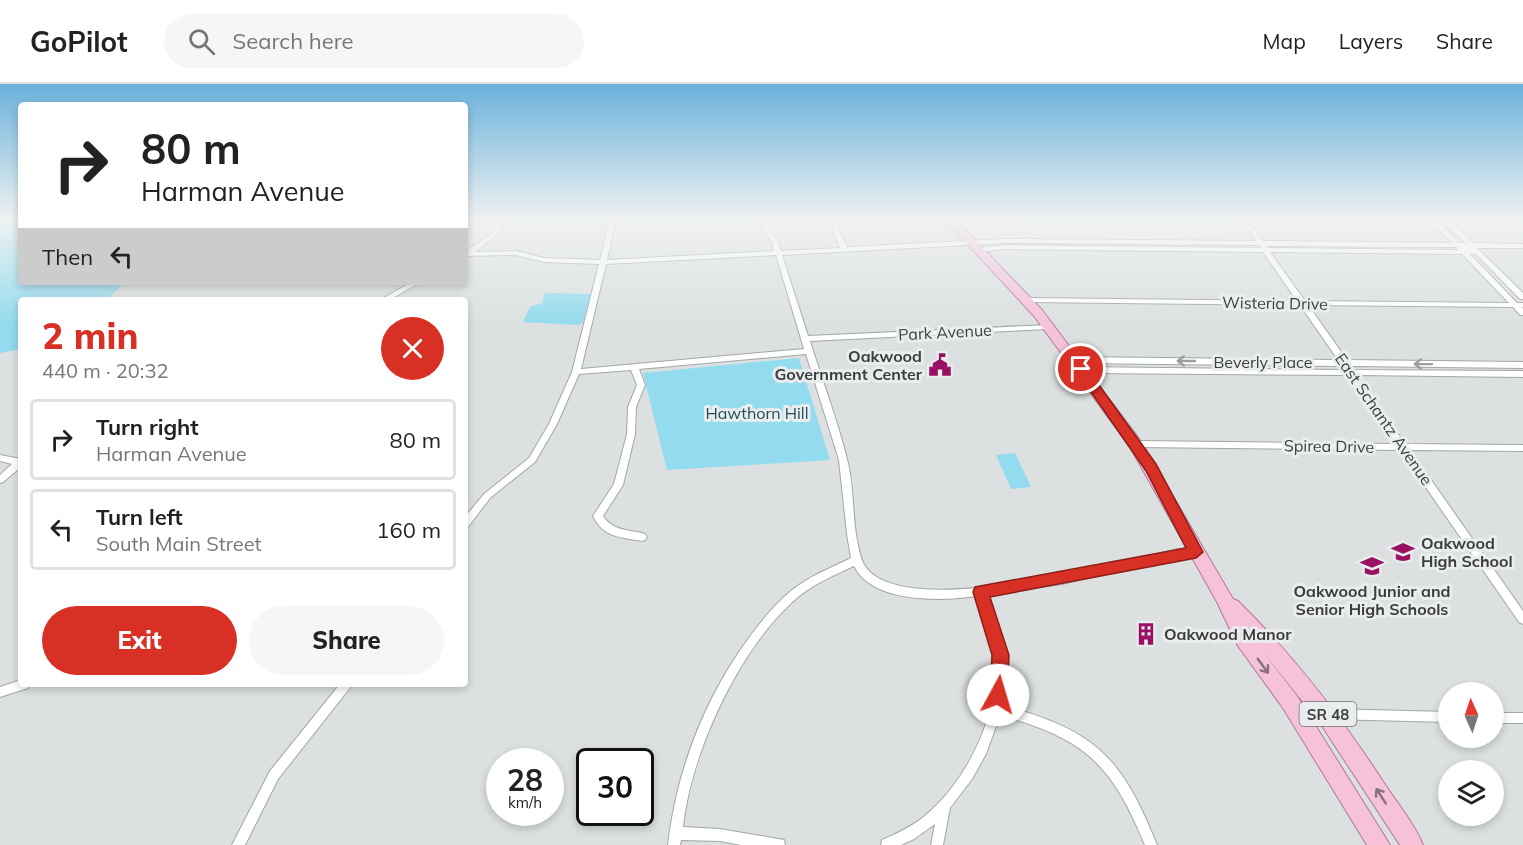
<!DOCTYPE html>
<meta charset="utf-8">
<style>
body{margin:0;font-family:Mulish,sans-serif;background:#f6f6f6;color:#222;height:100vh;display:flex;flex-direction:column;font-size:22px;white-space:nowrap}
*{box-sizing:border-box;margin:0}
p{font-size:20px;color:#767676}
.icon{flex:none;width:33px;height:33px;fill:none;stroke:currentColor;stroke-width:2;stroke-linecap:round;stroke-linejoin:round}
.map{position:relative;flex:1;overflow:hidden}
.details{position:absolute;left:18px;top:213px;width:450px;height:390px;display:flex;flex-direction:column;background:#fff;border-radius:6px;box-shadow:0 3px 9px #0003}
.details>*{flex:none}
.top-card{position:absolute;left:18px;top:18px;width:450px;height:183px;border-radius:6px;box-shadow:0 3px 9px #0003;background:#fff;color:#222;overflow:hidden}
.needle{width:39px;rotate:357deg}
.tools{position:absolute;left:1438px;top:598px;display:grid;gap:12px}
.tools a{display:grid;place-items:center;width:66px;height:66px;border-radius:50%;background:#fff;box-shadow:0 3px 9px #0003;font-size:30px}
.speed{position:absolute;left:486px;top:664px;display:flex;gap:12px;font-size:30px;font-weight:700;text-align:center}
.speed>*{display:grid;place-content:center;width:78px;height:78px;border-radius:50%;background:#fff;box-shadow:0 3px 9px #0003;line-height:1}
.speed small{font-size:15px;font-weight:400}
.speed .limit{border:3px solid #111;border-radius:9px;background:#fff;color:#111}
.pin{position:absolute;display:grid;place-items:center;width:51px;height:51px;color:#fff;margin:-26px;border:3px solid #fff;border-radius:50%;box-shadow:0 2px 6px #0007}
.me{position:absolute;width:66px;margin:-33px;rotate:6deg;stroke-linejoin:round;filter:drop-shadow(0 0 4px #0008)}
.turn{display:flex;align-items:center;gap:21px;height:126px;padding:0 24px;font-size:27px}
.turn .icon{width:78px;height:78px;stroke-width:2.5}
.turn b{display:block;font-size:42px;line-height:51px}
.then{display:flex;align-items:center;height:57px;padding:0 24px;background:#0003;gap:12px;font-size:22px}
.round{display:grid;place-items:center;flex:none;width:63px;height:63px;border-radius:32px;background:#f6f6f6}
.headline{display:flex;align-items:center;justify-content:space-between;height:102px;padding:0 24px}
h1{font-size:36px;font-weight:800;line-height:45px;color:#d93025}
.action{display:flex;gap:12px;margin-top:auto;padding:12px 24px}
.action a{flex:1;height:69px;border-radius:36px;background:#d93025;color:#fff;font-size:24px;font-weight:800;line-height:69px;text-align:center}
.action a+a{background:#f6f6f6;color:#222}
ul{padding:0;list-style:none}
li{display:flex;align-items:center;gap:18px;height:81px;margin:0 12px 9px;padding:0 12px;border:3px solid #e0e0e0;border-radius:6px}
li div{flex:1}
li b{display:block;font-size:22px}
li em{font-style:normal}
header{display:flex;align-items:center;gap:36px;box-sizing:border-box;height:84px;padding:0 30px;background:#fff;border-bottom:2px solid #e0e0e0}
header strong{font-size:28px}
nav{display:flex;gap:33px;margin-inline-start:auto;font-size:21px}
.search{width:420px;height:54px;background:#f6f6f6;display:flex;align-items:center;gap:15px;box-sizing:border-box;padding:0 21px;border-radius:33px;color:#767676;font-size:22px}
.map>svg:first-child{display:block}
</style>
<header>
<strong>GoPilot</strong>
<div class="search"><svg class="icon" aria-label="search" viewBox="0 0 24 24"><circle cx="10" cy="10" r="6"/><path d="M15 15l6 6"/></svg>Search here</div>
<nav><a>Map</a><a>Layers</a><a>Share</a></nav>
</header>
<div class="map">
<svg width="1523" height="761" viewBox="0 0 1523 761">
<rect width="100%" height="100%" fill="#dce0e1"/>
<path fill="#93dbee" d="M0,135H21V198H125L107,216H21V265L0,269Z
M545,209L591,210L583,238L579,241L523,238L530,223L542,219Z
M799,274L830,376L667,386L643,289Z
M1015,369L1031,403L1011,405L996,371Z"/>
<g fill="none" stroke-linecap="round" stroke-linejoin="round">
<g stroke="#a2a6a7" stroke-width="2">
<path id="street" d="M500,135H507L496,151L475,168L516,167L544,174L600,176L610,135H616L607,176L774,167L772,158L756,135H763L778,158L781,167L840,164L828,135H834L847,163L1005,155L1256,157L1241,135H1248L1263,157L1452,159L1429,135H1436L1459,159H1465L1441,135H1448L1473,159L1523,160V164H1477L1523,209V215H1520L1476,170H1470L1517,219H1523V223H1522L1523,225V231H1520L1513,223L1308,221L1347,276L1523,278V284L1351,282L1353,286L1523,287V293L1357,291L1405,360L1523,361V367L1410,366L1523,527V540L1519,538L1400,366L1135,363L1131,360L1135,357L1396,360L1349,291L1081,289L1077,286L1081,283L1345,286L1342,282L1075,279L1071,276L1075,273L1338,276L1300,221L1027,218L1023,216L1027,214L1297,217L1263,168L1005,165L978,168L975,166L978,164L1005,161L1261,164L1259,161L1005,159L782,171L808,252L1048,241L1052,243L1048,245L810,257C822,296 837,335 847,375C854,401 852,429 857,456C859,464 860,475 865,482C902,538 1121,479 1178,465L1196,464L1199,465L1201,468L1199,471L1178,473L1062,500L987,511C1001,548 1012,582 1002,621C1096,647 1121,672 1157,761H1145C1111,679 1085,655 1000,631L986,670L972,695L950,724L943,761H931L935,740L914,755L901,761H881L882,756C898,749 913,742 926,731C967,696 998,633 995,579C994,556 985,534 977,512C942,517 873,520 854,482C835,491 815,499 798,513C740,562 691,668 683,743L720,745L779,755L784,756L785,761H741L720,757L681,756L680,761H668C677,685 705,613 751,551C763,535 776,519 791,507C809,492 831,484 851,474L847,450L839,376L806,270L639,285L645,301L636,323L635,350L623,401L603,432C612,446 627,446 642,449L645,450L647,453L645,456L642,457C620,453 604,454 593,432L614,400L627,350L628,323L637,301L631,286L579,290L557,340L535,378L490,414L468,443L465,444V433L484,410L529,374L549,340L572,288L599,180L544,178L516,171L465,172V168L492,149ZM1266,162L1456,163L1458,166L1268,164ZM1270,168L1462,170L1509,219L1305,217ZM776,171L804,265L581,285L606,180Z
M412,198H421L389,216H380Z
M0,371L21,375V383L3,398L0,399V391L12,380L0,377Z
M21,596V600H30L28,604L0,613V603Z
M340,600H353L278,695L245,761H232L270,687Z
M1328,625L1449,628V638L1328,635L1299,638L1295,637L1293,633L1295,629L1299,628Z
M1494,629H1523V639H1494Z"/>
</g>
<g stroke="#b17993" stroke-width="2">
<path id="primary" d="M944,135H955L1042,226L1140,356L1233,515L1238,517C1294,572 1341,633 1384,699C1397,719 1414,739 1423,761H1400L1322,642L1260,564L1297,612L1390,761H1367L1283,624L1238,562L1217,518L1130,363L1034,232Z"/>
</g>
<use href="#street" fill="#fff" fill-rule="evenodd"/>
<use href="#primary" fill="#f6c2da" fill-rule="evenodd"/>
</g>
<defs><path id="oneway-shaft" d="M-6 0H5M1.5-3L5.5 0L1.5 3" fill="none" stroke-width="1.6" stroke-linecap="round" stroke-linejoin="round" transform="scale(1.5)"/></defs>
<g stroke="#9e9e9e">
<use href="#oneway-shaft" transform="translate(1186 277) rotate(-180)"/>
<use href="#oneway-shaft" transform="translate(1423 280) rotate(-179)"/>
</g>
<g stroke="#86727c">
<use href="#oneway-shaft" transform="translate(1263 582) rotate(54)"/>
<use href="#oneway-shaft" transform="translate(1381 712) rotate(-123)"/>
</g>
<linearGradient id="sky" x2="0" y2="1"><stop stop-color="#6ab2db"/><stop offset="0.56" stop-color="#eff1f2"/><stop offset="1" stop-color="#eff1f2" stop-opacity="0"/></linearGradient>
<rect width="1523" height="242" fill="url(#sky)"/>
<path fill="#d93025" stroke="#8d1f18" stroke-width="1.5" d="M1081,281L1086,283L1156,380L1203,468L1196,474L990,513L1009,571L1007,611L1004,616L998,619L992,616L990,611L992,571L973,508L975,503L1186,464L1146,387L1075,285Z"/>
<defs>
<g id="civic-bare" transform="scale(1.8)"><path d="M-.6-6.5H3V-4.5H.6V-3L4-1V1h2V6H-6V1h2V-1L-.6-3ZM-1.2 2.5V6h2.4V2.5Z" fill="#9a1163" stroke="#e9edee" stroke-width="2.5" paint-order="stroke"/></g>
<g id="school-bare" transform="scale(1.8)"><path d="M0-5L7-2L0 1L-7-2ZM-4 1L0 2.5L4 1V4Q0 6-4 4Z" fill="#9a1163" stroke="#e9edee" stroke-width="2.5" paint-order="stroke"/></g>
<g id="building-bare" transform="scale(1.8)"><path d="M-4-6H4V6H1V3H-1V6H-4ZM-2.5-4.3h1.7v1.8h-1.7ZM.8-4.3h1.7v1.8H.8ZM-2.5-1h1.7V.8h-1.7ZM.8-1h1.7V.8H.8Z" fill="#9a1163" stroke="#e9edee" stroke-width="2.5" paint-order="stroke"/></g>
</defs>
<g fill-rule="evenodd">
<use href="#civic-bare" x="940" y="281"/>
<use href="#school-bare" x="1403" y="468"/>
<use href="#school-bare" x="1372" y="482"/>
<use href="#building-bare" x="1146" y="550"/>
</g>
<g text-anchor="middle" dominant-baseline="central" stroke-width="6" stroke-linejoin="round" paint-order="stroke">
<rect fill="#e9edee" stroke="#707273" stroke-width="1.5" x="1299.5" y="618" width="57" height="24" rx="4.5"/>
<g font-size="15" font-weight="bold" fill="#3c3d3e">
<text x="1328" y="630">SR 48</text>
</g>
<g font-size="16" fill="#3c3d3e" stroke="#e9edee">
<text transform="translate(1275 219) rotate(1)">Wisteria Drive</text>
<text transform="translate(945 248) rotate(-3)">Park Avenue</text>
<text x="1263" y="278">Beverly Place</text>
<text transform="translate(1384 335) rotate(55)">East Schantz Avenue</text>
<text transform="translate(1329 362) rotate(1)">Spirea Drive</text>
</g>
<g font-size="16" font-weight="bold" fill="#3c3d3e" stroke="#e9edee" text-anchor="start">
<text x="922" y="272" text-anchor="end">Oakwood<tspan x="922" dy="18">Government Center</tspan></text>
<text x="1421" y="459">Oakwood<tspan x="1421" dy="18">High School</tspan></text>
<text x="1372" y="507" text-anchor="middle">Oakwood Junior and<tspan x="1372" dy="18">Senior High Schools</tspan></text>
<text x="1164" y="550">Oakwood Manor</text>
</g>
<g font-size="16" fill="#214c57" stroke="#e9edee">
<text x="757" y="329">Hawthorn Hill</text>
</g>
</g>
</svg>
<div class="tools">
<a><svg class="needle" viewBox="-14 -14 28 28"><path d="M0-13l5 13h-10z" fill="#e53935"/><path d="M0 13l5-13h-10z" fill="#767676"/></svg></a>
<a><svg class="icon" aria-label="layers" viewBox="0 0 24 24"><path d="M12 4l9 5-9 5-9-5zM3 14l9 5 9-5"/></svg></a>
</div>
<div class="speed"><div>28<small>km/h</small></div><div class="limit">30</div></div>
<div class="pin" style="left:1081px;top:285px;background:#d93025"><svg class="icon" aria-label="arrive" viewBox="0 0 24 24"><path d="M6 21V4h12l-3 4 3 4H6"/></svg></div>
<svg class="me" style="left:998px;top:611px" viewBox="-20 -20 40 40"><circle r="19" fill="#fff"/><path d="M0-13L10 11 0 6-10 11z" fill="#d93025"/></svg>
<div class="top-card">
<div class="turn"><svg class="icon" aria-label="right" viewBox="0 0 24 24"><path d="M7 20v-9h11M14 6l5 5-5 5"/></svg><div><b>80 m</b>Harman Avenue</div></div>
<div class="then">Then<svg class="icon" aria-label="left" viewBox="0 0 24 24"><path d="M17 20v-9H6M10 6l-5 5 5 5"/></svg></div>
</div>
<section class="details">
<div class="headline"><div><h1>2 min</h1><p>440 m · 20:32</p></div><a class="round" style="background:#d93025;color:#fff"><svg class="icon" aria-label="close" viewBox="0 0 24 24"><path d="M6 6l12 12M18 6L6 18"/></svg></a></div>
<ul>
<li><svg class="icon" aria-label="right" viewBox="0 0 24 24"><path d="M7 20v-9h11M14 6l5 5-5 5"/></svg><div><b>Turn right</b><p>Harman Avenue</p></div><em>80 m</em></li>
<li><svg class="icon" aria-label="left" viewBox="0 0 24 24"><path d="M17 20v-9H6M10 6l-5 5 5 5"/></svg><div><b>Turn left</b><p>South Main Street</p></div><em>160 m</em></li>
</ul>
<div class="action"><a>Exit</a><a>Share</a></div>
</section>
</div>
